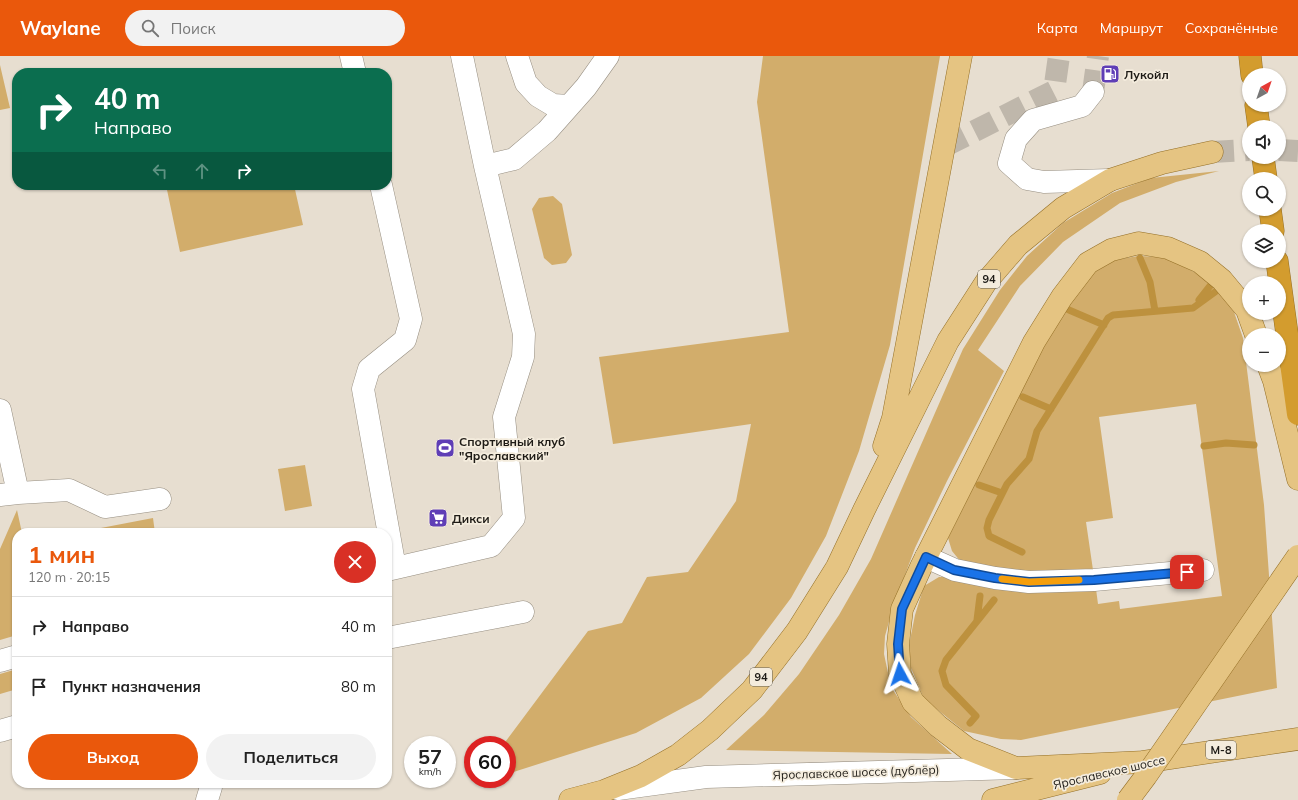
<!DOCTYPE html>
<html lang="ru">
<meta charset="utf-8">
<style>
body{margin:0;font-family:Mulish,sans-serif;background:#f2f2f2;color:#222;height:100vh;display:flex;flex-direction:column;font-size:15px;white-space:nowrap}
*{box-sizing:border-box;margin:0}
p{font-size:13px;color:#767676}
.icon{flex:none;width:22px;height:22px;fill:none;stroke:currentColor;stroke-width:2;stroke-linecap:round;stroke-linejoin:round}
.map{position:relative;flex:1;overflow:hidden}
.details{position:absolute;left:12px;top:472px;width:380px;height:260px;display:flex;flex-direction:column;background:#fff;border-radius:16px;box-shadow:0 1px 3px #0004}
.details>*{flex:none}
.banner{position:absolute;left:12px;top:12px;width:380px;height:122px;border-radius:16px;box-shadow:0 1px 3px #0004;background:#0b6e4f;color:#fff;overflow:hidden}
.needle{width:26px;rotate:40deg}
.buttons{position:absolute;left:1242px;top:12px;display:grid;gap:8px}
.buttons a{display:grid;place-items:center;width:44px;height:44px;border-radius:50%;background:#fff;box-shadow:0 1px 3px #0004;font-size:20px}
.speed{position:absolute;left:404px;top:680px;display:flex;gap:8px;font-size:20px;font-weight:700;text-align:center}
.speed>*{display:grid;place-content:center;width:52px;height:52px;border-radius:50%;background:#fff;box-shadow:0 1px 3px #0004;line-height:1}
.speed small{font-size:10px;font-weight:400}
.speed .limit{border:6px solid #d22;background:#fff;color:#111}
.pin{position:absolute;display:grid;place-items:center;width:34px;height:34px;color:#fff;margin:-17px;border-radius:8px;box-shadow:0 2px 6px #0006}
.me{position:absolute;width:44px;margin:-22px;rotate:355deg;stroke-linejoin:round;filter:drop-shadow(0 0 3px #0008)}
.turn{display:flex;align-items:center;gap:14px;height:84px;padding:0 16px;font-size:18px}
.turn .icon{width:52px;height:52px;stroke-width:2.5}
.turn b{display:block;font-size:28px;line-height:34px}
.lanes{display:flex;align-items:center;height:38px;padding:0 16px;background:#0003;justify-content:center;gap:20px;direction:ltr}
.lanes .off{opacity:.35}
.round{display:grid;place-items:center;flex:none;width:42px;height:42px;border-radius:21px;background:#f2f2f2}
.headline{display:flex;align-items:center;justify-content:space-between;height:68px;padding:0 16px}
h1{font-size:24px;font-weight:700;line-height:30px;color:#ea580c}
.cta{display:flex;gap:8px;margin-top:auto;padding:8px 16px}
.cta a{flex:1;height:46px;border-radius:24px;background:#ea580c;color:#fff;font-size:16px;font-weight:700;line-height:46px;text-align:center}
.cta a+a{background:#f2f2f2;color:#222}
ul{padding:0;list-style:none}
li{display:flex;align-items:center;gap:12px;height:60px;padding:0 16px;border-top:1px solid #e0e0e0}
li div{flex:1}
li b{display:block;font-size:15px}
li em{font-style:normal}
header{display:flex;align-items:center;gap:24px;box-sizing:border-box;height:56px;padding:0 20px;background:#ea580c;color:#fff}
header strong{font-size:19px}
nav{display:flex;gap:22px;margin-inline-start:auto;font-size:14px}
.search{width:280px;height:36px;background:#f2f2f2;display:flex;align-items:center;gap:10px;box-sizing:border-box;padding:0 14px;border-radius:22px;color:#767676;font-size:15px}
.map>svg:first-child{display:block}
</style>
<header>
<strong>Waylane</strong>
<div class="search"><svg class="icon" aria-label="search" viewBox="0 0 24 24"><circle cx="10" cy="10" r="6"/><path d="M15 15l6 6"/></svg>Поиск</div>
<nav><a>Карта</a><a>Маршрут</a><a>Сохранённые</a></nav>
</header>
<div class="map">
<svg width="1298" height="744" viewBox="0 0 1298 744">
<rect width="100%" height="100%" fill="#e7ded0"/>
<path fill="#d2ad6b" d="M763,0H940L890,289L859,395L826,480L791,542L749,598L701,642L636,677L507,718V689H503L588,575L622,567L647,521L688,516L736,445L751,368L613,388L599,301L789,276L757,46Z
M0,9L10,52L0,54Z
M1219,115L1176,126L1120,147L1063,186L1020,230L978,294L1004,315L947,425L915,492L893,551L885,580L884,598L891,631L911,661L952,698L726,694L764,659L799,618L839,559L871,503L963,293L1000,234L1027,200L1063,167L1112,137L1151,122Z
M166,129H294L303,169L180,196Z
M553,140L562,148L572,199L566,207L552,209L544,202L532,153L539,142Z
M1138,200L1165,201L1198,218L1217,233L1234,256L1243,282L1264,449L1277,632L1021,684L1001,683L964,675L924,643L911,612L909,589L915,559L924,530L939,521H953L1096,533L1098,548L1119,545L1120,553L1222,540L1196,348L1099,361L1113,462L1086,466L1093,514L1011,515L961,506L952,495L948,482L1044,289L1065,252L1093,217L1115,204Z
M305,409L312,450L285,455L278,413Z
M17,454L22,477H17V579L0,584V493Z
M153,462L155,477H80V476Z
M17,613V633L0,638V618Z"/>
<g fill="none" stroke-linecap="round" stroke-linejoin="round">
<path stroke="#bd913e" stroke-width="7" d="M1140,202L1150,226L1155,255
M1199,244L1210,230
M1069,254L1104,269
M1023,341L1051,353
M1204,390L1226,387L1254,389
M979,429L1002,437
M1022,496L989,480L987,472L989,464L1007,428L1029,403L1037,375L1108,262L1113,259L1193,252L1215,236
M977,564L980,540
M970,667L976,660L946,629L942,615L946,604L994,544"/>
<path stroke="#bfb7ab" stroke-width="22" stroke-dasharray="22 11" stroke-linecap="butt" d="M1093,36L1098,0
M945,90L1054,35L1059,0"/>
<path stroke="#bfb7ab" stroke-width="22" stroke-dasharray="22 11" stroke-linecap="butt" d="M1279,94L1298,95
M1212,96L1249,94"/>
<g stroke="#968e81" stroke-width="23">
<path id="minor" d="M351,0L355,17
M517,0L526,27L538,40L553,49L569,50
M1093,36L1082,50L1033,64L1016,83L1009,107L1027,123L1044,126L1110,124
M485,110L514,103L547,75L586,31L608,0
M381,129L411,263L405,284L369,313L363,333L395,512
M0,354L18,437L0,439
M18,437L69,434L105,451L160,443
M926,501L955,514L995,522L1029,526L1094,524L1203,514
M387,514L491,490L514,462L504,361L523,301L524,278L485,110L462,0
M387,582L523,556
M0,605L17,600
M0,675L17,670
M618,733L706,721L1016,712
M207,744L211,731V727"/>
</g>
<g stroke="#946f26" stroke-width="23">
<path id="major" d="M1268,309L1274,325L1298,423
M884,390L893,362L961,0
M1143,706L1298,683
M1145,706L1016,712L968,693L938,670L913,646L900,618L898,588L902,553L921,511L1034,286L1062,241L1088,207L1111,194L1139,187L1168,192L1200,206L1222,224L1247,254L1256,279
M570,744L604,735L641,720L678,699L710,674L752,634L797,575L837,511L864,454L948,285L986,226L1018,189L1063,152L1110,124L1162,107L1212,96
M993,744L1100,717"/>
</g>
<g stroke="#946f26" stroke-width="23">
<path id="highway" d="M1250,0L1252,19
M1256,49L1259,71
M1263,101L1266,123
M1270,153L1273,175
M1277,205L1298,358"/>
</g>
<use href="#minor" stroke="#fff" stroke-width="22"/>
<use href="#major" stroke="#e5c482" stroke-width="22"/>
<use href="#highway" stroke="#d39c2e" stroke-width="22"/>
<g stroke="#946f26" stroke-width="23" stroke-linecap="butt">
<path id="major-bridge" d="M1128,744L1146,720L1298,500"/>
</g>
<use href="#major-bridge" stroke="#e5c482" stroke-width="22"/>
</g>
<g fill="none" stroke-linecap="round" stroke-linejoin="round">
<g stroke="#114b97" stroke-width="10">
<path id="route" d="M900,618L898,588L902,553L926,501L954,514L995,522L1029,526L1094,524L1187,516"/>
</g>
<use href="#route" stroke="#1a73e8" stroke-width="7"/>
<path stroke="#f59e0b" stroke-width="7" d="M1002,523L1029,526L1079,524"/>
</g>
<defs>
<g id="fuel-square" transform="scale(1)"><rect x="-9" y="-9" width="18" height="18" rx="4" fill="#5f3eb6" stroke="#f4ecdd"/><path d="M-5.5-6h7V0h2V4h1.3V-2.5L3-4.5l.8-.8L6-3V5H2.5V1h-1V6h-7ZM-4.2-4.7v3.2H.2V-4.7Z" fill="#fff"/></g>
<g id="stadium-square" transform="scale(1)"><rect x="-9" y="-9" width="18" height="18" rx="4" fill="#5f3eb6" stroke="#f4ecdd"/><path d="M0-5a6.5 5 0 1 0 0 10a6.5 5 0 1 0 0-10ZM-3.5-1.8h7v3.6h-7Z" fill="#fff"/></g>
<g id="supermarket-square" transform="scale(1)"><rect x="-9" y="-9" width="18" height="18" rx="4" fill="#5f3eb6" stroke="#f4ecdd"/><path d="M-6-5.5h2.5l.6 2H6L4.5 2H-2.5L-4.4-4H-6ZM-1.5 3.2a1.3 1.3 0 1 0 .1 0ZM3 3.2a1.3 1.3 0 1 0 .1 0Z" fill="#fff"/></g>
</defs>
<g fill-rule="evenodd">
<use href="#fuel-square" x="1110" y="18"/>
<use href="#stadium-square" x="445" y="392"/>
<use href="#supermarket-square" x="438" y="462"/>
</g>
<g text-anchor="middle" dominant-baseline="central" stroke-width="3.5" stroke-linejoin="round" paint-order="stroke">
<g fill="#f4ecdd" stroke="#5e5a52" stroke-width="1">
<rect x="978" y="214" width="22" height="18" rx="3"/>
<rect x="750" y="612" width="22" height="18" rx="3"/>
<rect x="1206" y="685" width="30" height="18" rx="3"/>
</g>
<g font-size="11" font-weight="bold" fill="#1e1b16">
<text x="989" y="223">94</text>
<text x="761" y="621">94</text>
<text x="1221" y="694">М-8</text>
</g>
<g font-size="12" font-weight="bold" fill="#1e1b16" stroke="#f4ecdd" text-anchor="start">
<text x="1124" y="18">Лукойл</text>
<text x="459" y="385">Спортивный клуб<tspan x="459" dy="14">"Ярославский"</tspan></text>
<text x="452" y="462">Дикси</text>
</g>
<g font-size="12" fill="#1e1b16" stroke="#f4ecdd">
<text transform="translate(856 716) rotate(-2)">Ярославское шоссе (дублёр)</text>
<text transform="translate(1109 716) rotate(-13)">Ярославское шоссе</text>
</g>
</g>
</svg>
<div class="buttons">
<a><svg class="needle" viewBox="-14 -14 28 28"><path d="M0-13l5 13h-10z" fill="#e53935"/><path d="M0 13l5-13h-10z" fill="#767676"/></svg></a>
<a><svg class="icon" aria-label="sound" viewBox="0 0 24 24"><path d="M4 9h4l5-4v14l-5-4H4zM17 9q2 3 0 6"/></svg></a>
<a><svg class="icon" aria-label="search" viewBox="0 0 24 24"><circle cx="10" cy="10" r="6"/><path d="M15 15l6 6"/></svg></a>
<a><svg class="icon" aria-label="layers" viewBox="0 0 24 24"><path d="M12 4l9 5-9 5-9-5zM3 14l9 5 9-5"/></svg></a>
<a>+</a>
<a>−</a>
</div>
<div class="speed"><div>57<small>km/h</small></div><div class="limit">60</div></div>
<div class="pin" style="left:1187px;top:516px;background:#d93025"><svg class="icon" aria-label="arrive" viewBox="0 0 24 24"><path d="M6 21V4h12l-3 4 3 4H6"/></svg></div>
<svg class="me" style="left:900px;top:618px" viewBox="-20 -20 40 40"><path d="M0-17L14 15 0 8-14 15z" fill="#1a73e8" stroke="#fff" stroke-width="4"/></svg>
<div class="banner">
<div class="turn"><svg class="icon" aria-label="right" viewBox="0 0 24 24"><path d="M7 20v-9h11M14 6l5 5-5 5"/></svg><div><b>40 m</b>Направо</div></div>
<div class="lanes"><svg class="icon off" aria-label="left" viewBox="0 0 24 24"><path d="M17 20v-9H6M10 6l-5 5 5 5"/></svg><svg class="icon off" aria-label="ahead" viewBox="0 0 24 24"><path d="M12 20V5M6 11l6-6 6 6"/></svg><svg class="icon" aria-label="right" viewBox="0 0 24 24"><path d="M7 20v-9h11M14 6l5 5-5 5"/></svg></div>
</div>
<section class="details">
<div class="headline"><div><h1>1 мин</h1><p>120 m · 20:15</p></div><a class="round" style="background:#d93025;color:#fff"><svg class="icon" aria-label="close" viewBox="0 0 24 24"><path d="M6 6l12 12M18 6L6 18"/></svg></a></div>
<ul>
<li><svg class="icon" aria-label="right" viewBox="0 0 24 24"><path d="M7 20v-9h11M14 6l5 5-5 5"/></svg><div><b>Направо</b></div><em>40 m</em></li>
<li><svg class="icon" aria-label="arrive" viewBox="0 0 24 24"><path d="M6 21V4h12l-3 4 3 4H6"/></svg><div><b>Пункт назначения</b></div><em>80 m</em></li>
</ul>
<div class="cta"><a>Выход</a><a>Поделиться</a></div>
</section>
</div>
